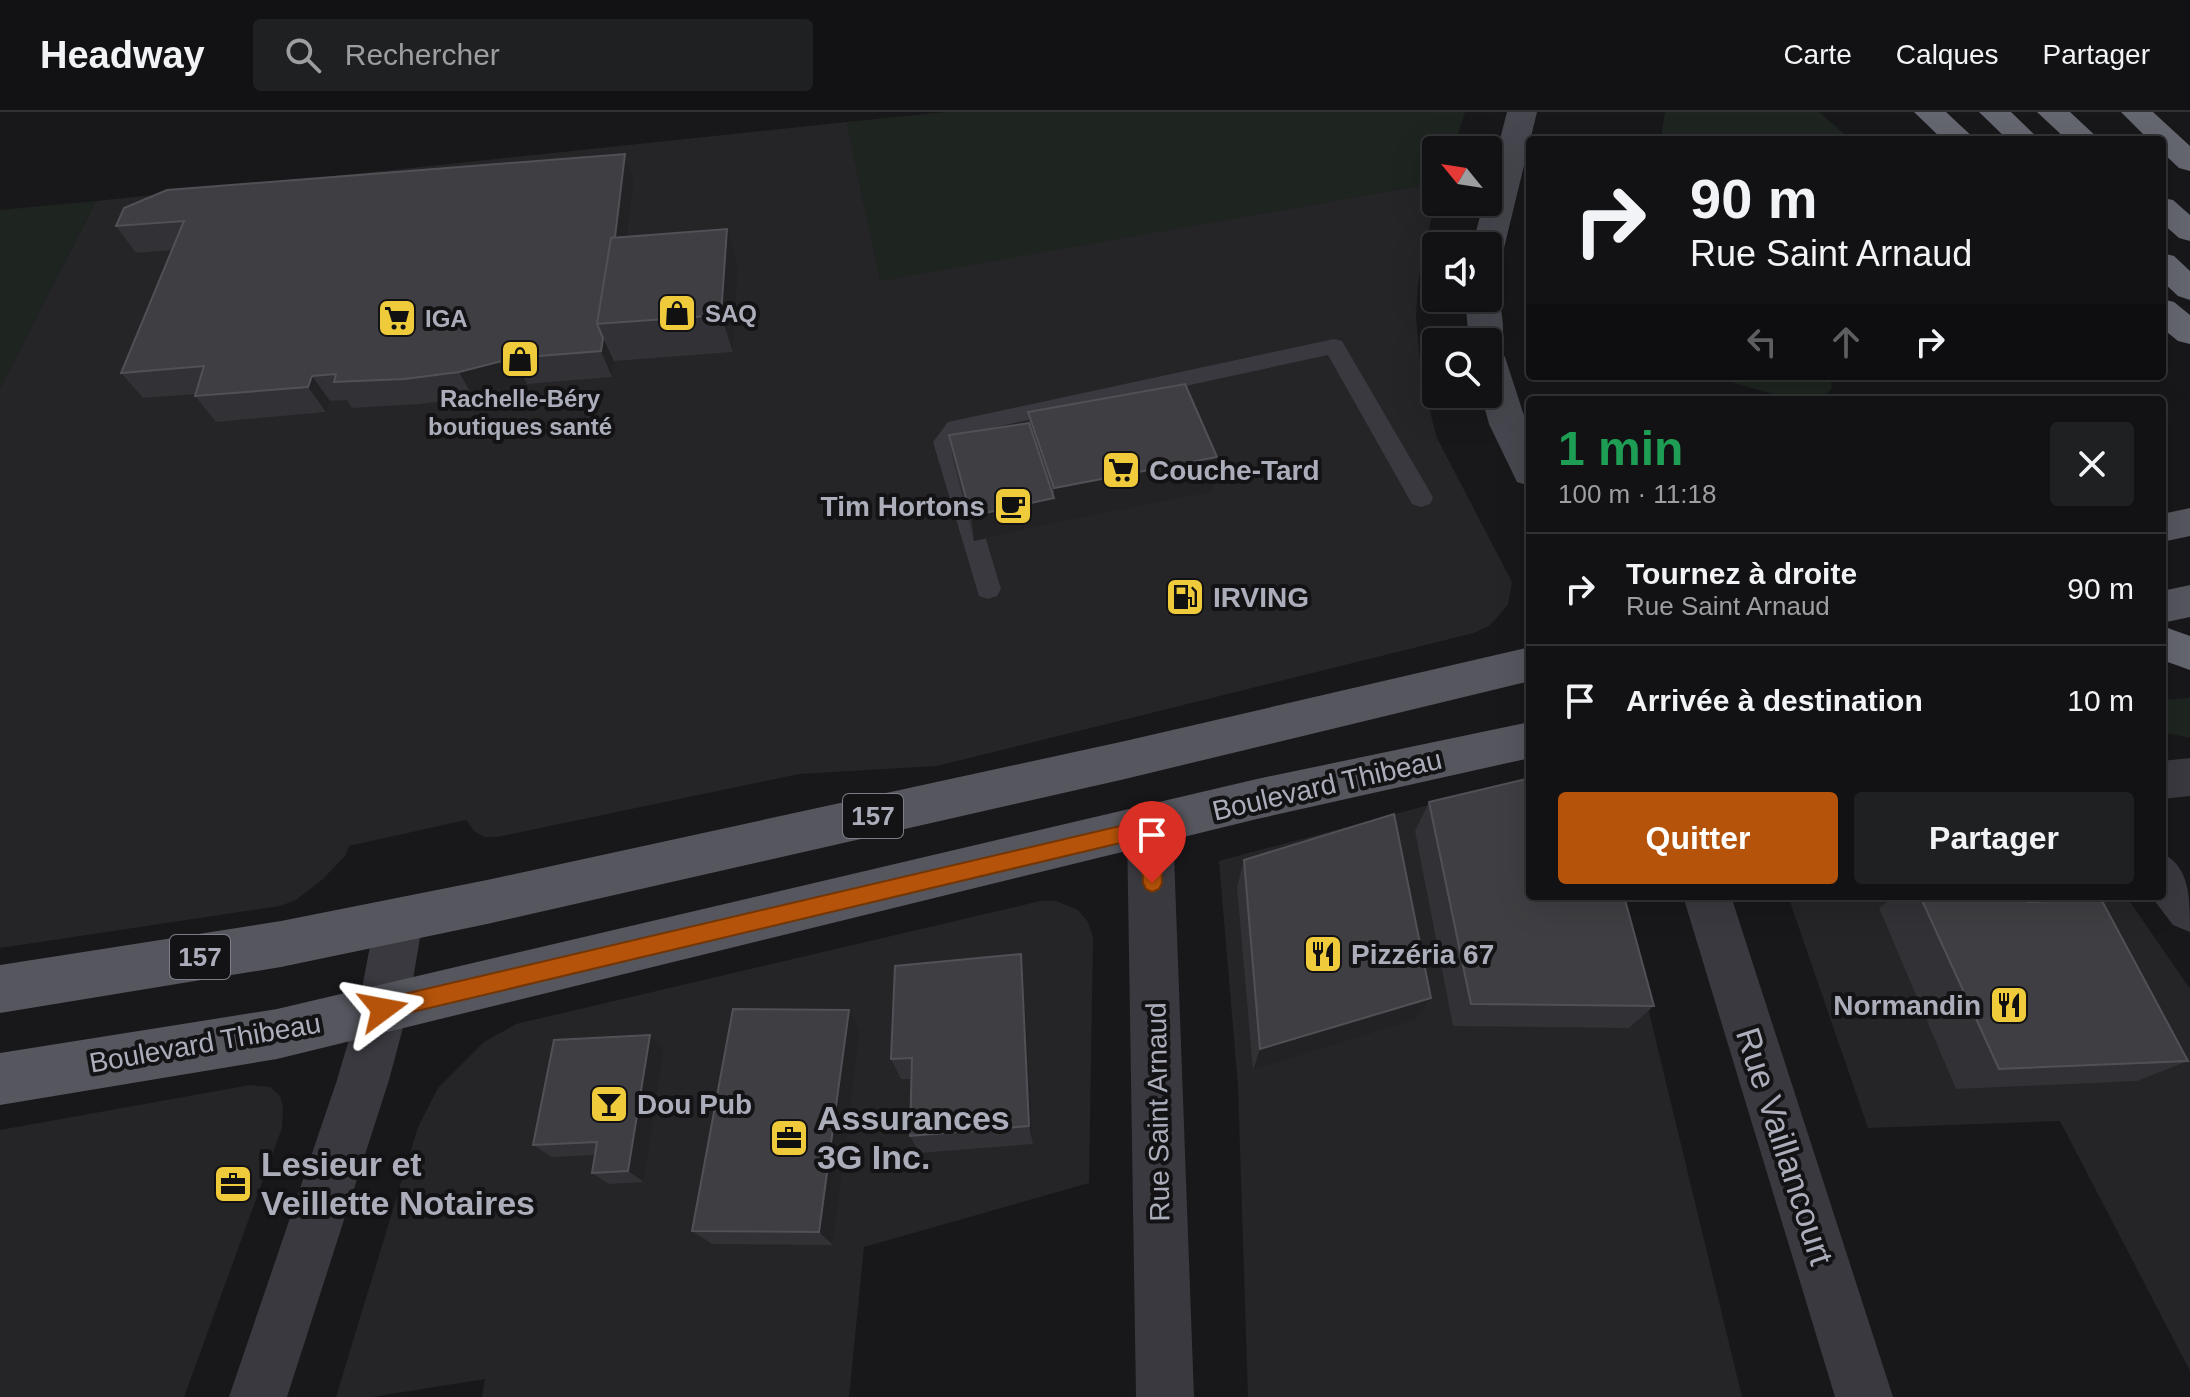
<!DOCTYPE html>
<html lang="fr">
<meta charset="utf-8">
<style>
body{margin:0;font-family:Arial,sans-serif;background:#1f2022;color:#f1f3f6;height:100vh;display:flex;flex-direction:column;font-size:30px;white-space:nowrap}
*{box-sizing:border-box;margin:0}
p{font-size:26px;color:#9c9ea0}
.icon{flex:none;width:44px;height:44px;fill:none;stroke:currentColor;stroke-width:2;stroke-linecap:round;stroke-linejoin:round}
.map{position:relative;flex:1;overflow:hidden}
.panel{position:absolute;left:1526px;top:284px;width:640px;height:504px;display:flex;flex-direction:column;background:#121214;border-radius:8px;box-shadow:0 8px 32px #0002,0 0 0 2px #313234}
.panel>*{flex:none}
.guide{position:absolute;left:1526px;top:24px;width:640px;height:244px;border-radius:8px;box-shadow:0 8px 32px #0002,0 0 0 2px #313234;background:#121214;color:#f1f3f6;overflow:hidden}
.needle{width:52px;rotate:300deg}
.tools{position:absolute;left:1422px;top:24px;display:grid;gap:16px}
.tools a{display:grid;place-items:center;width:80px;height:80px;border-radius:8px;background:#121214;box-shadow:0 8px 32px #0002,0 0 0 2px #313234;font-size:40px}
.pin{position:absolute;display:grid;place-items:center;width:68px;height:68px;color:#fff;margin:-82px -34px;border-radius:50% 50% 50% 0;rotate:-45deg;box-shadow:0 0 8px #0007}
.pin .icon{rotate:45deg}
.me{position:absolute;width:88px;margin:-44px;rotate:77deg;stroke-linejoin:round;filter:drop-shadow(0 0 6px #0008)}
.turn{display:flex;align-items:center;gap:28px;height:168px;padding:0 32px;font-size:36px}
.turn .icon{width:104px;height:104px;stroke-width:2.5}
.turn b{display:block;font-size:56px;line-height:68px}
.lanes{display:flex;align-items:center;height:76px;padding:0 32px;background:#0003;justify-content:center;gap:40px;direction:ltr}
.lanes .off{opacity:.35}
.round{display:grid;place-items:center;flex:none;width:84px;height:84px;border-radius:8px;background:#1f2022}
.summary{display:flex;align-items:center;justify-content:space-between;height:136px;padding:0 32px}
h1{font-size:48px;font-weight:600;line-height:60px;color:#1e9e55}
.button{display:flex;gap:16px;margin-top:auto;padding:16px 32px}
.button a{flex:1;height:92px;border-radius:8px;background:#b45309;color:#fff;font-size:32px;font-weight:600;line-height:92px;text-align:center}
.button a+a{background:#1f2022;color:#f1f3f6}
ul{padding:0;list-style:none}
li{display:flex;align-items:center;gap:24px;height:112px;padding:0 32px;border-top:2px solid #313234}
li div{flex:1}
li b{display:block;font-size:30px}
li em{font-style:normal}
header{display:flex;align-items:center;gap:48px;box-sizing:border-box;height:112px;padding:0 40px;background:#121214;border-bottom:2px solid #313234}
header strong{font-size:38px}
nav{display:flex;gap:44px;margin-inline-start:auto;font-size:28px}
.search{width:560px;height:72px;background:#1f2022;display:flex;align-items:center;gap:20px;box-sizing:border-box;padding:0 28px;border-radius:8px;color:#9c9ea0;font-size:30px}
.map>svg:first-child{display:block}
</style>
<header>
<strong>Headway</strong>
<div class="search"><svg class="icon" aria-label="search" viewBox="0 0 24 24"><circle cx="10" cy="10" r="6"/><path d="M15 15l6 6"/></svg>Rechercher</div>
<nav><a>Carte</a><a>Calques</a><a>Partager</a></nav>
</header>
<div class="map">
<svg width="2190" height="1285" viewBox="0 0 2190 1285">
<rect width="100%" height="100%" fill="#18181a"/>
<path fill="#252427" d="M847,10L880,168L1436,71V89L1422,143L1418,174L1416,205L1422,269L1437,326L1512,470L1508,493L1489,514L1474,521L937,654L799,662L497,725H485L475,720L466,708L349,734L345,744L323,767L296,788L280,794L0,836V276L96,89Z
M1530,666V784H1621L1742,1285H1248L1238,974L1219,749Z
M1788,784H2126L2190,877V1259L2060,1009L1868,1016Z
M1040,789H1056L1078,798L1088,810L1093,825L1089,1071L864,1135L849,1285H482L485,1267L372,1285H336L418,1015L438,976L484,930L516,912Z
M250,973L270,975L280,984L283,995L282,1016L184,1285H0V1018Z"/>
<path fill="#1e2520" d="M947,0H1465L1453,38H1436V71L880,169L847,10Z
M1665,0H1819L1851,28H1661Z
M96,89L0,276V98Z
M1709,264H1830L1832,276L1822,287L1794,288Z
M2190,586V626L2162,620V588Z"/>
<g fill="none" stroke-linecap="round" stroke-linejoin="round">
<path fill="#39393f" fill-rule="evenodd" d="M1334,227L1342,229L1430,380L1433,386L1430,392L1421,395L1412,392L1328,243L964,322L957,331L1001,477L997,484L988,487L979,484L933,330L948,310Z"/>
<path fill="#39393f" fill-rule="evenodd" d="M2190,646V684L2162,687V649Z
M1150,695L1166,701L1173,715L1194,1285H1136L1127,715L1134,701Z
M2162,741C2190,755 2190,785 2190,820L2173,813L2151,784H2162Z
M1683,784H1731L1893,1285H1835Z
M399,786L416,792L423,808L408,897L389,968L287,1285H229L337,968L358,897L375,808L382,792Z"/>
<path fill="#47484f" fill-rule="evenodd" d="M1507,0H1537L1504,136L1499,143L1488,146V134H1472L1484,90H1488V74Z
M1488,177L1494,178C1502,191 1507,224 1499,236L1505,245L1530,322V374L1517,370L1489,312L1481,282H1488V230H1469L1465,186H1488Z"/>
<path fill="#55565e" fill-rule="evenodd" d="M2190,396V424L2162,430V402Z
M2190,473V505L2162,511V479Z
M1530,535V569L1125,667L487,812L281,855L0,901V853L281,809L487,768L1125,629Z
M1530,610V646L1257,707L277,947L0,993V941L277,897L1257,667Z"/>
<path fill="#656770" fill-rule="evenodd" d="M1914,0H1946L1976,28H1943Z
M1979,0H2011L2040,28H2008Z
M2037,0H2070L2100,28H2067Z
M2121,0H2153L2190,34V59L2179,56L2162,40V28H2149Z
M2162,86L2173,88L2190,103V129L2179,126L2162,111Z
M2162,141L2174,144L2190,159V188L2178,184L2162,169Z
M2162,187L2174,190L2190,203V232L2178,229L2162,216Z
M2162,514L2190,524V558L2162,548Z"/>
</g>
<path fill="#323135" d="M625,42L634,68L628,124L738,154L733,240L614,249L612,265L527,272L473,285L420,292L352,296L347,288L330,289L326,300L216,310L195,284L196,282L143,286L121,261L172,138L136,141L116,114Z
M1028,300L1217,345L1213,380L1055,411L974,429L953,348L949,323L1029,311Z
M1429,690L1654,894L1629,916L1453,914L1415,719Z
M1244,748L1415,908L1253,958L1237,775Z
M1895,784H2025L2028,790L2188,949L2137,969L1956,977L1879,796Z
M1021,842L1024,866L1033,1032L919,1041L910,1024L911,967H901L891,947Z
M860,920L833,1133L712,1132L692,1119Z
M664,938L644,1070L609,1072L592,1061L595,1043L552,1045L533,1033Z"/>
<path fill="#222224" d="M625,42L634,68L618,211L604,212Z
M727,117L738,154L733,240L721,203Z
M603,226L614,249L612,265L601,239Z
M514,246L527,272L473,285L459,260Z
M312,264L330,289L326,300L308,275Z
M1217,345L1213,380L1055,411L974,429L971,404L1054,386V376Z
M1021,842L1024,866L1033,1032L1029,1014Z
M1431,886L1415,908L1253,958L1260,937Z
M849,898L860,920L833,1133L819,1120Z
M650,923L664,938L644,1070L628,1059Z"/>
<path fill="#3f3f43" stroke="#505056" stroke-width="2" d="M625,42L615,125L611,126L597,212L603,226L601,239L514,246L459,260L405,267L334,270L336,262L312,264L308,275L195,284L204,254L121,261L184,109L116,114L124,96L167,78Z
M727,117L721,203L597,212L611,126Z
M1185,272L1217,345L1054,376L1028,300Z
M1029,311L1054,386L971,404L949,323Z
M1530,666V784H1624L1654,894L1471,892L1429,690Z
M1394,702L1431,886L1260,937L1244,748Z
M1920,784H2025L2028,790L2101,787L2188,949L1999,957Z
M1021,842L1029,1014L910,1024L912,946L891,947L895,854Z
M733,897L849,898L819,1120L692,1119Z
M650,923L628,1059L592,1061L597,1030L533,1033L554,928Z"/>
<path fill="#b45309" stroke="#753606" stroke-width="2" d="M1150,707L1157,710L1160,715L1162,771L1159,777L1152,780L1146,777L1143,771L1141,726L383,907L376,904L373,897L376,890L383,887Z"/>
<defs>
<g id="shop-square" transform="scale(2)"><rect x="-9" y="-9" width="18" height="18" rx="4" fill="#efca3b" stroke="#131315"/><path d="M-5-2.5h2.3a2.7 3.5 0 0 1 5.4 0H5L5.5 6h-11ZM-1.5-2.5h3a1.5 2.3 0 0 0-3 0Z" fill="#111"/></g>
<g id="supermarket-square" transform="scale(2)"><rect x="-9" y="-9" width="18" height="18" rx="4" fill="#efca3b" stroke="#131315"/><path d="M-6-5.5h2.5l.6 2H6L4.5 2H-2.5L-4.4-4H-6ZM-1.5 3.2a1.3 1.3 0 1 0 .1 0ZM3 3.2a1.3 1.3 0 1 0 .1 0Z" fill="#111"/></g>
<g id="cafe-square" transform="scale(2)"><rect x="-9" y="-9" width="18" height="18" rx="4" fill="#efca3b" stroke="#131315"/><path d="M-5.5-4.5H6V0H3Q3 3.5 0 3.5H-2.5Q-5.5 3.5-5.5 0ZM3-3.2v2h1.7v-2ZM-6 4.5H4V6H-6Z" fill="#111"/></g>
<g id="fuel-square" transform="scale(2)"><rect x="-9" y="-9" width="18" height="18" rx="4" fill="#efca3b" stroke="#131315"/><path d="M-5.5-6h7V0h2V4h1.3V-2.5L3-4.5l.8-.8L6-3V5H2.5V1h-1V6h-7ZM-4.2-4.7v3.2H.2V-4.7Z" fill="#111"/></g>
<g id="restaurant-square" transform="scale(2)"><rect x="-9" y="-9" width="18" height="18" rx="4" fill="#efca3b" stroke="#131315"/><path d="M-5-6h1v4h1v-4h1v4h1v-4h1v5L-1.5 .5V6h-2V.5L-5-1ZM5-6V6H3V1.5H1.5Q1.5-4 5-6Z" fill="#111"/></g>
<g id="bar-square" transform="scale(2)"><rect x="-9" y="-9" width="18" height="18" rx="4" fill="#efca3b" stroke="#131315"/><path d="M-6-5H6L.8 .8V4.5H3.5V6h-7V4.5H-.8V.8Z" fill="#111"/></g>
<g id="office-square" transform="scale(2)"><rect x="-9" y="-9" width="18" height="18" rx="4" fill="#efca3b" stroke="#131315"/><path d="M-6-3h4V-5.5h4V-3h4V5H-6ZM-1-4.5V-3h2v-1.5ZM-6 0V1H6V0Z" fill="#111"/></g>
</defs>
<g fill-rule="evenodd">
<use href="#shop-square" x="677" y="201"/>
<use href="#supermarket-square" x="397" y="206"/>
<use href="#shop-square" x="520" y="247"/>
<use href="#supermarket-square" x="1121" y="358"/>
<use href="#cafe-square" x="1013" y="394"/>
<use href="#fuel-square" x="1185" y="485"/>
<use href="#restaurant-square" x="1323" y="842"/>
<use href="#restaurant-square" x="2009" y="893"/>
<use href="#bar-square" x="609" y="992"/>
<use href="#office-square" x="789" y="1026"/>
<use href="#office-square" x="233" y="1072"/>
</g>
<g text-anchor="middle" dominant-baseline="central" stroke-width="8" stroke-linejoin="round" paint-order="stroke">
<g font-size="24" font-weight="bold" fill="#abadba" stroke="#131315" text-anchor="start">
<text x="705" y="201">SAQ</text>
<text x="425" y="206">IGA</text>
<text x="520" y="286" text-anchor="middle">Rachelle-Béry<tspan x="520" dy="28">boutiques santé</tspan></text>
</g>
<g fill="#131315" stroke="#7d7f88" stroke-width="2">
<rect x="843" y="682" width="60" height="44" rx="6"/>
<rect x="170" y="823" width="60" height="44" rx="6"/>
</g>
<g font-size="26" font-weight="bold" fill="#abadba">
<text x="873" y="704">157</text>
<text x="200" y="845">157</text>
</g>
<g font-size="28" font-weight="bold" fill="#abadba" stroke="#131315" text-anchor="start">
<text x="1149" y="358">Couche-Tard</text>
<text x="985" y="394" text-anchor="end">Tim Hortons</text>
<text x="1213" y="485">IRVING</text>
<text x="1351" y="842">Pizzéria 67</text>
<text x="1981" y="893" text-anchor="end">Normandin</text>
<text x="637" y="992">Dou Pub</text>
</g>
<g font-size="28" fill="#abadba" stroke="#131315">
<text transform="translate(1327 673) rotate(-13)">Boulevard Thibeau</text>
<text transform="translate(205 931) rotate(-10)">Boulevard Thibeau</text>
<text transform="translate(1158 1000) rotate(-91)">Rue Saint Arnaud</text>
</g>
<g font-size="34" font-weight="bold" fill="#abadba" stroke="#131315" text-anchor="start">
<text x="817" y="1006">Assurances<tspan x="817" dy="39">3G Inc.</tspan></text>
<text x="261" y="1052">Lesieur et<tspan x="261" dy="39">Veillette Notaires</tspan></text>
</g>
<g font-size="34" fill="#abadba" stroke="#131315">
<text transform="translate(1785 1034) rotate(72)">Rue Vaillancourt</text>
</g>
</g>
</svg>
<div class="tools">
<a><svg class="needle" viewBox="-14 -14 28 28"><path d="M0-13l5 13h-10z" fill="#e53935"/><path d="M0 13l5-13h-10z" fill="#9c9ea0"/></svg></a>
<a><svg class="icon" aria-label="sound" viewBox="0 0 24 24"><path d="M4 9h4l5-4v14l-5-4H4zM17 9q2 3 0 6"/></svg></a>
<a><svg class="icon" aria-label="search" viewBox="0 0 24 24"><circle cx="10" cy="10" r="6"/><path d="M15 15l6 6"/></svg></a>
</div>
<div class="pin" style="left:1152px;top:771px;background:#d93025"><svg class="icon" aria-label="arrive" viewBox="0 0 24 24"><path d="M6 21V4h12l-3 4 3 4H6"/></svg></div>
<svg class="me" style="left:383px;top:897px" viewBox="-20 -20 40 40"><path d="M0-17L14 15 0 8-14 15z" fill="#b45309" stroke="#fff" stroke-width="4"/></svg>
<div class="guide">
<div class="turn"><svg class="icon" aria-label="right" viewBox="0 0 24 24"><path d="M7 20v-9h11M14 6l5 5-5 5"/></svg><div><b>90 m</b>Rue Saint Arnaud</div></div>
<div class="lanes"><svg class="icon off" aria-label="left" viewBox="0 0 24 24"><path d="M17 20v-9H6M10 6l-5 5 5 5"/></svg><svg class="icon off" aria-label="ahead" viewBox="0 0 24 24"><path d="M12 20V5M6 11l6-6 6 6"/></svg><svg class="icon" aria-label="right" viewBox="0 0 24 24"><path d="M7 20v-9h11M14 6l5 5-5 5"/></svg></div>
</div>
<section class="panel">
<div class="summary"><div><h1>1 min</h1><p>100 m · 11:18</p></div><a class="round"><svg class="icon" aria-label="close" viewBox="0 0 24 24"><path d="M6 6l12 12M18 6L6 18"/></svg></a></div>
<ul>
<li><svg class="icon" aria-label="right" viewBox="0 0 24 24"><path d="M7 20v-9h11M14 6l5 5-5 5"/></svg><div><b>Tournez à droite</b><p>Rue Saint Arnaud</p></div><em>90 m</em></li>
<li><svg class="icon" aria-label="arrive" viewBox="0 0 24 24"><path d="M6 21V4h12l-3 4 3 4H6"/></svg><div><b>Arrivée à destination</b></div><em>10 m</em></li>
</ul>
<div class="button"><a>Quitter</a><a>Partager</a></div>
</section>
</div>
